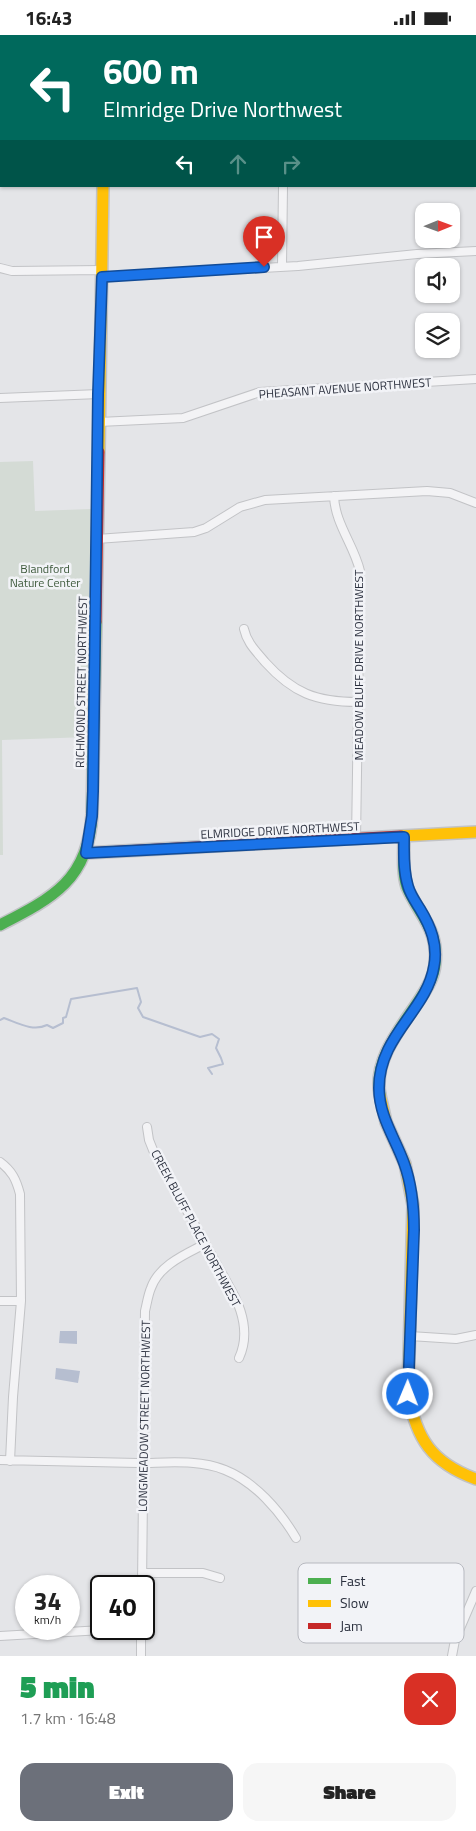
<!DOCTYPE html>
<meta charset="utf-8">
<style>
body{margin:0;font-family:"Titillium Web",sans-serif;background:#f6f6f6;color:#222;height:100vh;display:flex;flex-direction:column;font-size:19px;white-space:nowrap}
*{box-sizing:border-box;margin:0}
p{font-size:16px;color:#767676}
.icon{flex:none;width:28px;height:28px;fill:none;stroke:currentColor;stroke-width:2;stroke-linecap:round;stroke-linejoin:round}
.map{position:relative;height:1621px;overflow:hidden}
.drawer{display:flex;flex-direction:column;background:#fff;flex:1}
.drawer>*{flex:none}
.guide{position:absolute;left:0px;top:0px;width:476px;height:152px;box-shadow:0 1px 4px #0004;background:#00695c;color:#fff;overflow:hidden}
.needle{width:32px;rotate:89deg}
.controls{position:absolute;left:415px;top:168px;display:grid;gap:10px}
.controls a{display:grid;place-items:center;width:45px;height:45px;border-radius:10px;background:#fff;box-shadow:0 1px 4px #0004;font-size:25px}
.speed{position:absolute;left:15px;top:1540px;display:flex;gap:10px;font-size:25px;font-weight:700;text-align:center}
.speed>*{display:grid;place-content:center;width:65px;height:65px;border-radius:50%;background:#fff;box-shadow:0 1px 4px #0004;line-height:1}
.speed small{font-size:12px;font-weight:400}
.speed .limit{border:2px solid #111;border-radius:8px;background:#fff;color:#111}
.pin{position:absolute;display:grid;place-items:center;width:42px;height:42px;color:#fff;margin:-51px -21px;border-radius:50% 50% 50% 0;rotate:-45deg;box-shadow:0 0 5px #0007}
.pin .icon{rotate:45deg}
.me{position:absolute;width:55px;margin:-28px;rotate:1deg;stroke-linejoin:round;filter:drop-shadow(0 0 4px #0008)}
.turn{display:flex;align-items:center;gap:18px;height:105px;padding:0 20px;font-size:22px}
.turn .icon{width:65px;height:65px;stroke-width:2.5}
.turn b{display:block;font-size:35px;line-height:42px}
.lanes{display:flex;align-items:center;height:48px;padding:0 20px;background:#0003;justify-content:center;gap:25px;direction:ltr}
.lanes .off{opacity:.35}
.round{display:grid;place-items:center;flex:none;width:52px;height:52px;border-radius:15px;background:#f6f6f6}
.summary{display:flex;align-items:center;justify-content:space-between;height:85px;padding:0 20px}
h1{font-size:30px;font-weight:800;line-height:38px;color:#1e9e55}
.button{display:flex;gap:10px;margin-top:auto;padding:10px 20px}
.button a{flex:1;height:58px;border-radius:15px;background:#6c707a;color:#fff;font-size:20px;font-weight:800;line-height:58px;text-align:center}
.button a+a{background:#f6f6f6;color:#222}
.status{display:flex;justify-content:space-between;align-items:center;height:35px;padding:0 25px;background:#fff;direction:ltr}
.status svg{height:14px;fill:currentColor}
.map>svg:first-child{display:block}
</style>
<div class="status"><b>16:43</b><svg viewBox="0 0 49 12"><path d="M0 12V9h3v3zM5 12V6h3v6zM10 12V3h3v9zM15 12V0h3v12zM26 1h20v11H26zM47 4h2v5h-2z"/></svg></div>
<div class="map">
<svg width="476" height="1621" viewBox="0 0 476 1621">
<rect width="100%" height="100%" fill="#e4e5e8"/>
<path fill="#d4dbd5" d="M33,426L35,476L91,474L88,702L2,705L3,820H0V427Z"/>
<path fill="#b6bed0" d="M60,1296H77V1309L59,1308Z
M56,1333L80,1336L78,1348L55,1344Z"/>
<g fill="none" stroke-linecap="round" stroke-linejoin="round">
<path stroke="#b6bed0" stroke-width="2" d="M0,985L4,983C18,988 33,997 47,990L53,993L63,988V983L66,982L71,964L137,953L141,967L138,973L143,982L200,1002L212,999L219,1004L216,1013L221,1023L223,1029L208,1033L212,1039"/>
<g stroke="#c2c3c6" stroke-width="10">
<path id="street" d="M0,94H1
M282,231L283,151
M0,233L12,236L102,235
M102,242L298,231L417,219L476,216
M0,363L99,359
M99,387L183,383L260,357L476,344
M334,461C335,489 354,510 360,536L356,805
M97,504L194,497L206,493L240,472L265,465L427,456L450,458L476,468
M244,594C247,608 256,616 265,627C293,658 316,667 358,667
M147,1092L149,1105L153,1115L229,1251C242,1273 250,1299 239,1323
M0,1127C12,1136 16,1144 20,1159L21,1266L13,1362L10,1426
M0,1266H21
M410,1301L456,1304L476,1300
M0,1425C46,1426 92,1427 138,1428C166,1428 198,1424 225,1435C255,1447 280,1476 296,1503
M142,1538H203L220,1543
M142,1551L145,1276C147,1268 148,1260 151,1253C159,1230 186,1219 205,1209
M141,1594V1621
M0,1601L102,1595H141
M452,1621L455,1605L476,1556"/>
</g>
<g stroke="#c2c3c6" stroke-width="14">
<path id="fast" d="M0,890C53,863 89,844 92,779L96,587
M380,1060C373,1024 402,992 420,964C427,953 434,942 435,929C439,894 419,880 407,852C402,837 404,817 404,802"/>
</g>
<g stroke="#c2c3c6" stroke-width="14">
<path id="slow" d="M104,0V1
M99,417L103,151
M401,801L476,797
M380,1060L386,1087L405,1129L413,1170L408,1358C416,1404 432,1428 476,1444"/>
</g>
<g stroke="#c2c3c6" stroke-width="14">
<path id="jam" d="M96,587L99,417
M86,818L401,801"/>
</g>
<use href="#street" stroke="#f3f3f5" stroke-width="8"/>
<use href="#fast" stroke="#4caf50" stroke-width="11"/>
<use href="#slow" stroke="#ffc107" stroke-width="11"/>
<use href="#jam" stroke="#c62828" stroke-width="11"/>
</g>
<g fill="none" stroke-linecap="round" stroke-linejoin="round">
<g stroke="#114b97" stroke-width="12">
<path id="route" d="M264,232L102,242L98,359L93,756L92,781L86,818L404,802C404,818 403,835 408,851C410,859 415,866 420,874C431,892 438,910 434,931C427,976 379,1000 379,1053C379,1081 395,1103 404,1128C412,1150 414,1173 414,1195L408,1359"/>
</g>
<use href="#route" stroke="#1a73e8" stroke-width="9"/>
</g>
<g text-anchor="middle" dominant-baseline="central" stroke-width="5" stroke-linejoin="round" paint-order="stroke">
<g font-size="12" fill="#2c313f" stroke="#f2f3f7">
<text transform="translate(345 353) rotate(-4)">PHEASANT AVENUE NORTHWEST</text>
<text transform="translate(358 630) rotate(-90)">MEADOW BLUFF DRIVE NORTHWEST</text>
<text transform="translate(81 647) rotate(-89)">RICHMOND STREET NORTHWEST</text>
<text transform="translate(280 795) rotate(-3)">ELMRIDGE DRIVE NORTHWEST</text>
<text transform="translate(196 1193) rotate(62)">CREEK BLUFF PLACE NORTHWEST</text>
<text transform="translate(144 1381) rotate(-89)">LONGMEADOW STREET NORTHWEST</text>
</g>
<g font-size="12" fill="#3d593b" stroke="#f2f3f7">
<text x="45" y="533">Blandford<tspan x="45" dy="14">Nature Center</tspan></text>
</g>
</g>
<rect x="298" y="1528" width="166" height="80" rx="8" fill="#f2f3f7" stroke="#b7b9c0" stroke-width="1"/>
<rect x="308" y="1543" width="23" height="6" fill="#4caf50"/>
<rect x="308" y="1565" width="23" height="7" fill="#ffc107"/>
<rect x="308" y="1588" width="23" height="6" fill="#c62828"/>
<g font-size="14" fill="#2c313f">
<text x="340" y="1551">Fast</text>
<text x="340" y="1573">Slow</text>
<text x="340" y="1596">Jam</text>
</g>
</svg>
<div class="controls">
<a><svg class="needle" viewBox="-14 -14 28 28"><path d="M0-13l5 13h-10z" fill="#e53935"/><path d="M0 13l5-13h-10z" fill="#767676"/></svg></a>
<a><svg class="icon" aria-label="sound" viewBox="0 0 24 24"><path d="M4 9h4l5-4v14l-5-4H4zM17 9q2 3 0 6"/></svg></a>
<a><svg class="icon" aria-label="layers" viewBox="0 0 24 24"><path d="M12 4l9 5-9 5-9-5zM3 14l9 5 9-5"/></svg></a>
</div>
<div class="speed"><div>34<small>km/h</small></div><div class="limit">40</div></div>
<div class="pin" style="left:264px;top:232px;background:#d93025"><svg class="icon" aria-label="arrive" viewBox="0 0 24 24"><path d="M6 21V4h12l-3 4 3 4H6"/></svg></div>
<svg class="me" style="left:408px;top:1359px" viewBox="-20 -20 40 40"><circle r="17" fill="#1a73e8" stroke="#fff" stroke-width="3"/><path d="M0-11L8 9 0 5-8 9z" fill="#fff"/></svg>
<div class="guide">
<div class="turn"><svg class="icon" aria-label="left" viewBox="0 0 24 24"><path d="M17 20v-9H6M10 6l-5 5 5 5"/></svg><div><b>600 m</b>Elmridge Drive Northwest</div></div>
<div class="lanes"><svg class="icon" aria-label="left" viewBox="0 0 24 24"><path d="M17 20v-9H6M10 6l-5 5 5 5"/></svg><svg class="icon off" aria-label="ahead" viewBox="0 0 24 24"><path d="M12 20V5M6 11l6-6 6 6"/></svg><svg class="icon off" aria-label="right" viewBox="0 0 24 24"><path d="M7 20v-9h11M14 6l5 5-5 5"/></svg></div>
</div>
</div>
<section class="drawer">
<div class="summary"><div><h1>5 min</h1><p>1.7 km · 16:48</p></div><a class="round" style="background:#d93025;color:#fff"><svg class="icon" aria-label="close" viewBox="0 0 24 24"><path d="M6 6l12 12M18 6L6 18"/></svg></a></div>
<div class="button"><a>Exit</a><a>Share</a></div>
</section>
